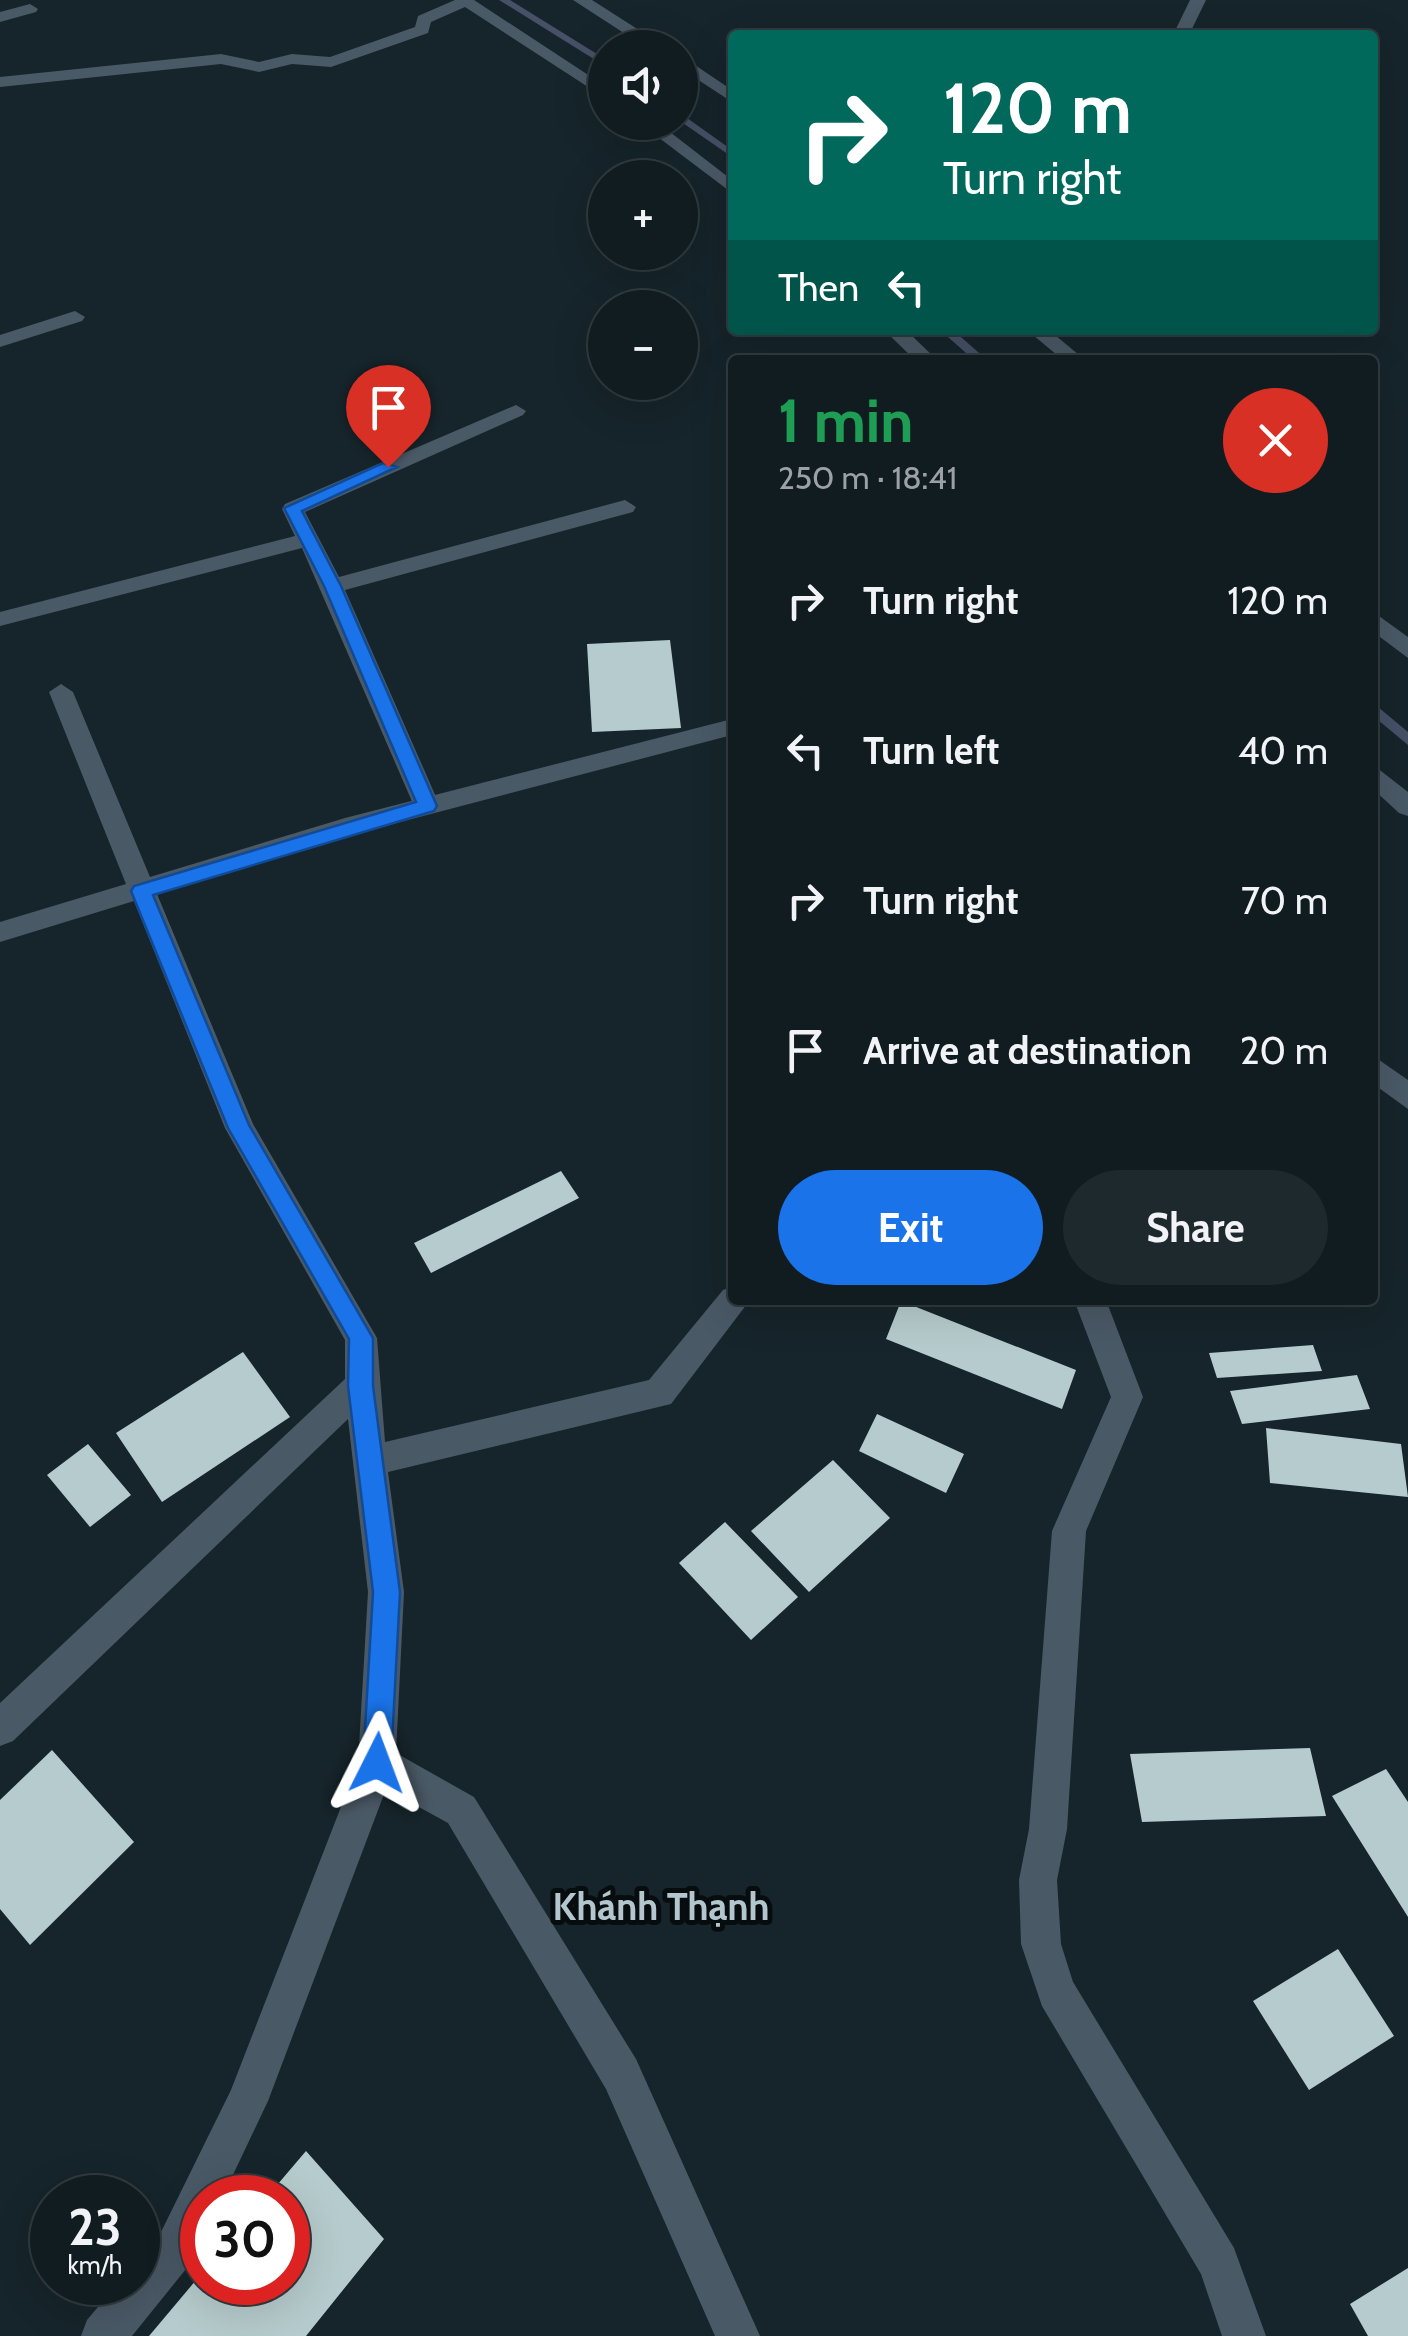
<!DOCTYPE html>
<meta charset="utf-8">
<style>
body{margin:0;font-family:Cabin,sans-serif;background:#1e292d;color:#f1f3f6;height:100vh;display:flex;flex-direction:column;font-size:38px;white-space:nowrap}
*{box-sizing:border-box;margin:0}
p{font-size:32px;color:#9ca1a5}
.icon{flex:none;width:55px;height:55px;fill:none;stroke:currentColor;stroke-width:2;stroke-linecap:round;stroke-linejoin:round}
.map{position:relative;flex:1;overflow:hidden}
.details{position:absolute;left:728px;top:355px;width:650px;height:950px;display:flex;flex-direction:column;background:#101c20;border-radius:10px;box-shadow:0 10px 40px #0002,0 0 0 2px #303a3e}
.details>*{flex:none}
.hud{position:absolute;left:728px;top:30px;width:650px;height:305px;border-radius:10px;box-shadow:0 10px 40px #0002,0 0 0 2px #303a3e;background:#00695c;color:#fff;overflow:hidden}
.tools{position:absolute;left:588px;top:30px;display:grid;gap:20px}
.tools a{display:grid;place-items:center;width:110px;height:110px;border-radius:50%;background:#101c20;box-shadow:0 10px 40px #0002,0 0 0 2px #303a3e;font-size:50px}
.speed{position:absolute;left:30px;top:2175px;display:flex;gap:20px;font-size:50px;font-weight:700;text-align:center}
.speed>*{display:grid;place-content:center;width:130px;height:130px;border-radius:50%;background:#101c20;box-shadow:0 10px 40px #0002,0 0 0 2px #303a3e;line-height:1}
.speed small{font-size:25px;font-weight:400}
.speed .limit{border:15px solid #d22;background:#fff;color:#111}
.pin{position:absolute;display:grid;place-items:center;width:85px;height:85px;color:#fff;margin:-102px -42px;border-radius:50% 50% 50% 0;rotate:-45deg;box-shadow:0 0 10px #0007}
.pin .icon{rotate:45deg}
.me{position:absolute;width:110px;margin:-55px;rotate:3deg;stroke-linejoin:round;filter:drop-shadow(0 0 8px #0008)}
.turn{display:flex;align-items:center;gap:35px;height:210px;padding:0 50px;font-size:45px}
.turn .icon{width:130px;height:130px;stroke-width:2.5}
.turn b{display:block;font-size:70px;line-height:85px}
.then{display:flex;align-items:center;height:95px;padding:0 50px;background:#0003;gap:20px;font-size:38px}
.round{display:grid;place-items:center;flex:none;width:105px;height:105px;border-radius:52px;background:#1e292d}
.overview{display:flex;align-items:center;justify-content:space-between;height:170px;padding:0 50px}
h1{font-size:60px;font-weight:700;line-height:75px;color:#1e9e55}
.primary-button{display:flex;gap:20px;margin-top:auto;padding:20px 50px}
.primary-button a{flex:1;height:115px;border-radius:60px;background:#1a73e8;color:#fff;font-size:40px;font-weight:700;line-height:115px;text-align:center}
.primary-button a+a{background:#1e292d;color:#f1f3f6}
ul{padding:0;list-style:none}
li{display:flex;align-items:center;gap:30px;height:150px;padding:0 50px}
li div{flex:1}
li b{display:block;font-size:38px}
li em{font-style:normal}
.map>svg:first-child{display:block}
</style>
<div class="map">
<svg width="1408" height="2336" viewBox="0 0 1408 2336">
<rect width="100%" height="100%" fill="#16252b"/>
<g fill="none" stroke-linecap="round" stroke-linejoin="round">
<path fill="#465066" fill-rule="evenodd" d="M499,0H510L605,59V66Z
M680,113L732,150V157L680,121Z
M940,330H953L987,360H974Z
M1372,702L1408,732V745L1372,715Z"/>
</g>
<path fill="#b6cbcd" d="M670,640L681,728L592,732L587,644Z
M561,1171L579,1198L431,1273L414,1243Z
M901,1301L1076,1370L1062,1409L886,1339Z
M1313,1345L1322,1371L1217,1378L1209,1353Z
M243,1352L290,1417L162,1502L116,1433Z
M1357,1375L1370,1409L1242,1424L1230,1391Z
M877,1414L964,1454L946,1493L859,1451Z
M1266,1428L1401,1444L1408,1497L1270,1483Z
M88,1444L131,1495L90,1527L47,1475Z
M833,1460L890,1518L809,1592L751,1531Z
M725,1522L798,1597L751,1640L679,1563Z
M1310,1748L1326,1816L1142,1822L1130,1754Z
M52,1750L134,1842L30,1945L0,1909V1800Z
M1386,1769L1408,1802V1917L1332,1796Z
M1338,1949L1394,2036L1309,2090L1253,2001Z
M306,2151L384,2239L306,2336H149L202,2273V2282H288V2198H266Z
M1408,2268V2336H1368L1350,2304Z"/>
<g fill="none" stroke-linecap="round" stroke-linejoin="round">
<path fill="#4a5966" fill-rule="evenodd" d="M516,405L526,411L523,415L305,512L339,577L625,500L636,507L633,512L345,590L440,806L436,812H418L414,806L302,548L0,626V612L295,536L282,509L285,504Z"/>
<path fill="#4a5966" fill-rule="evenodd" d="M455,0H474L605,86V98L465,7L431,22L428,33L331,67L292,64L259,72L221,64L0,87V77L221,54L259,62L292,54L330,57L415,27L418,16Z
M573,0H592L667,48H647Z
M1190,0H1206L1189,35H1173Z
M30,4L38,9L36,12L0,22V12Z
M680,55L732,90V102L680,68Z
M638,122H657L732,180V193Z
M75,311L85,317L82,321L0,347V335Z
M884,330H906L937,360H915Z
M1027,330H1049L1085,360H1063Z
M1372,611L1408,637V658L1372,631Z
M61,684L73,692L150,877L345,818L732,719V735L347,836L157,894L253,1124L377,1338L385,1442L649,1380L723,1290L732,1287V1300H750L671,1404L388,1472L404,1592L396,1753L474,1797L636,2059L760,2336H715L606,2089L448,1823L386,1789L268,2101L222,2198H202V2239L190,2264L132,2336H81L87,2320L119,2282H138V2260L160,2234L231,2090L358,1763L368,1592L348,1419L13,1741L0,1746V1703L345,1379V1340L225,1128L134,901L0,942V922L126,884L49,692Z
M1372,764L1408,792V816L1399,813L1372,788Z
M1372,1055L1408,1080V1109L1372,1083Z
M1074,1300H1106L1143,1397L1086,1531L1067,1829L1057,1880L1061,1944L1073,1982L1234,2248L1266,2336H1222L1201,2274L1042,2006L1021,1944L1019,1880L1029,1829L1052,1531L1111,1397Z"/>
</g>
<path fill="#1a73e8" stroke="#114b97" stroke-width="2.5" d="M383,463L397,467L302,511L341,586L437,806L434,811L153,895L249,1125L373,1338V1386L400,1592L391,1763L387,1773L377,1777L367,1773L363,1763L373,1592L348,1386L349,1339L228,1128L131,891L134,886L416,802L324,586L284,508Z"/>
<g text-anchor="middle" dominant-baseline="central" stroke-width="10" stroke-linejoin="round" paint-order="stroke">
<g font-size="38" font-weight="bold" fill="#b3c6cd" stroke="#070d0f">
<text x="661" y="1906">Khánh Thạnh</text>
</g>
</g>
</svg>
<div class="tools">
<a><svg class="icon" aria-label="sound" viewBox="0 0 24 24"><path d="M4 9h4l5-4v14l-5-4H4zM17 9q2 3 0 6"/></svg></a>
<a>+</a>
<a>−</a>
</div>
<div class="speed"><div>23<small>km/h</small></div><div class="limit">30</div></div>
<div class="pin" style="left:388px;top:467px;background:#d93025"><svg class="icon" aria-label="arrive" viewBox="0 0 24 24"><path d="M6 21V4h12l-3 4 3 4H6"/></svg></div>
<svg class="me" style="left:377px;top:1763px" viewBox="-20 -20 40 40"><path d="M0-17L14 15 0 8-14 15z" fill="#1a73e8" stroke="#fff" stroke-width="4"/></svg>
<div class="hud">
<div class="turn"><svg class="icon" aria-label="right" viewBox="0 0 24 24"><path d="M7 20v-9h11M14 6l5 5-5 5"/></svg><div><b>120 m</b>Turn right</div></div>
<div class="then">Then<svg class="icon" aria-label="left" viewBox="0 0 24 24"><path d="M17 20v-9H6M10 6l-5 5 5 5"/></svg></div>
</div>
<section class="details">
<div class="overview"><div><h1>1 min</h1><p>250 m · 18:41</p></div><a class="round" style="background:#d93025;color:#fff"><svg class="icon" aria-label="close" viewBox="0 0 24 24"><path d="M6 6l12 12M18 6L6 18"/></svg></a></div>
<ul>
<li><svg class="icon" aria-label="right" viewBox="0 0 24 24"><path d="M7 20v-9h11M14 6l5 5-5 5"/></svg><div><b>Turn right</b></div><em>120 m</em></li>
<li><svg class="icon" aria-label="left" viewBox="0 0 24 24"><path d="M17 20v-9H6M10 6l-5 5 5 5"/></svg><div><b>Turn left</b></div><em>40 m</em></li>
<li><svg class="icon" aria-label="right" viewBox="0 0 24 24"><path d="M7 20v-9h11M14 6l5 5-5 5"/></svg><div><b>Turn right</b></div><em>70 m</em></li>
<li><svg class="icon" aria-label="arrive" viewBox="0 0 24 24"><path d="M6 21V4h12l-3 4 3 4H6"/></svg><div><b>Arrive at destination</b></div><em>20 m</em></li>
</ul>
<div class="primary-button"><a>Exit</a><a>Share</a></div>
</section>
</div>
